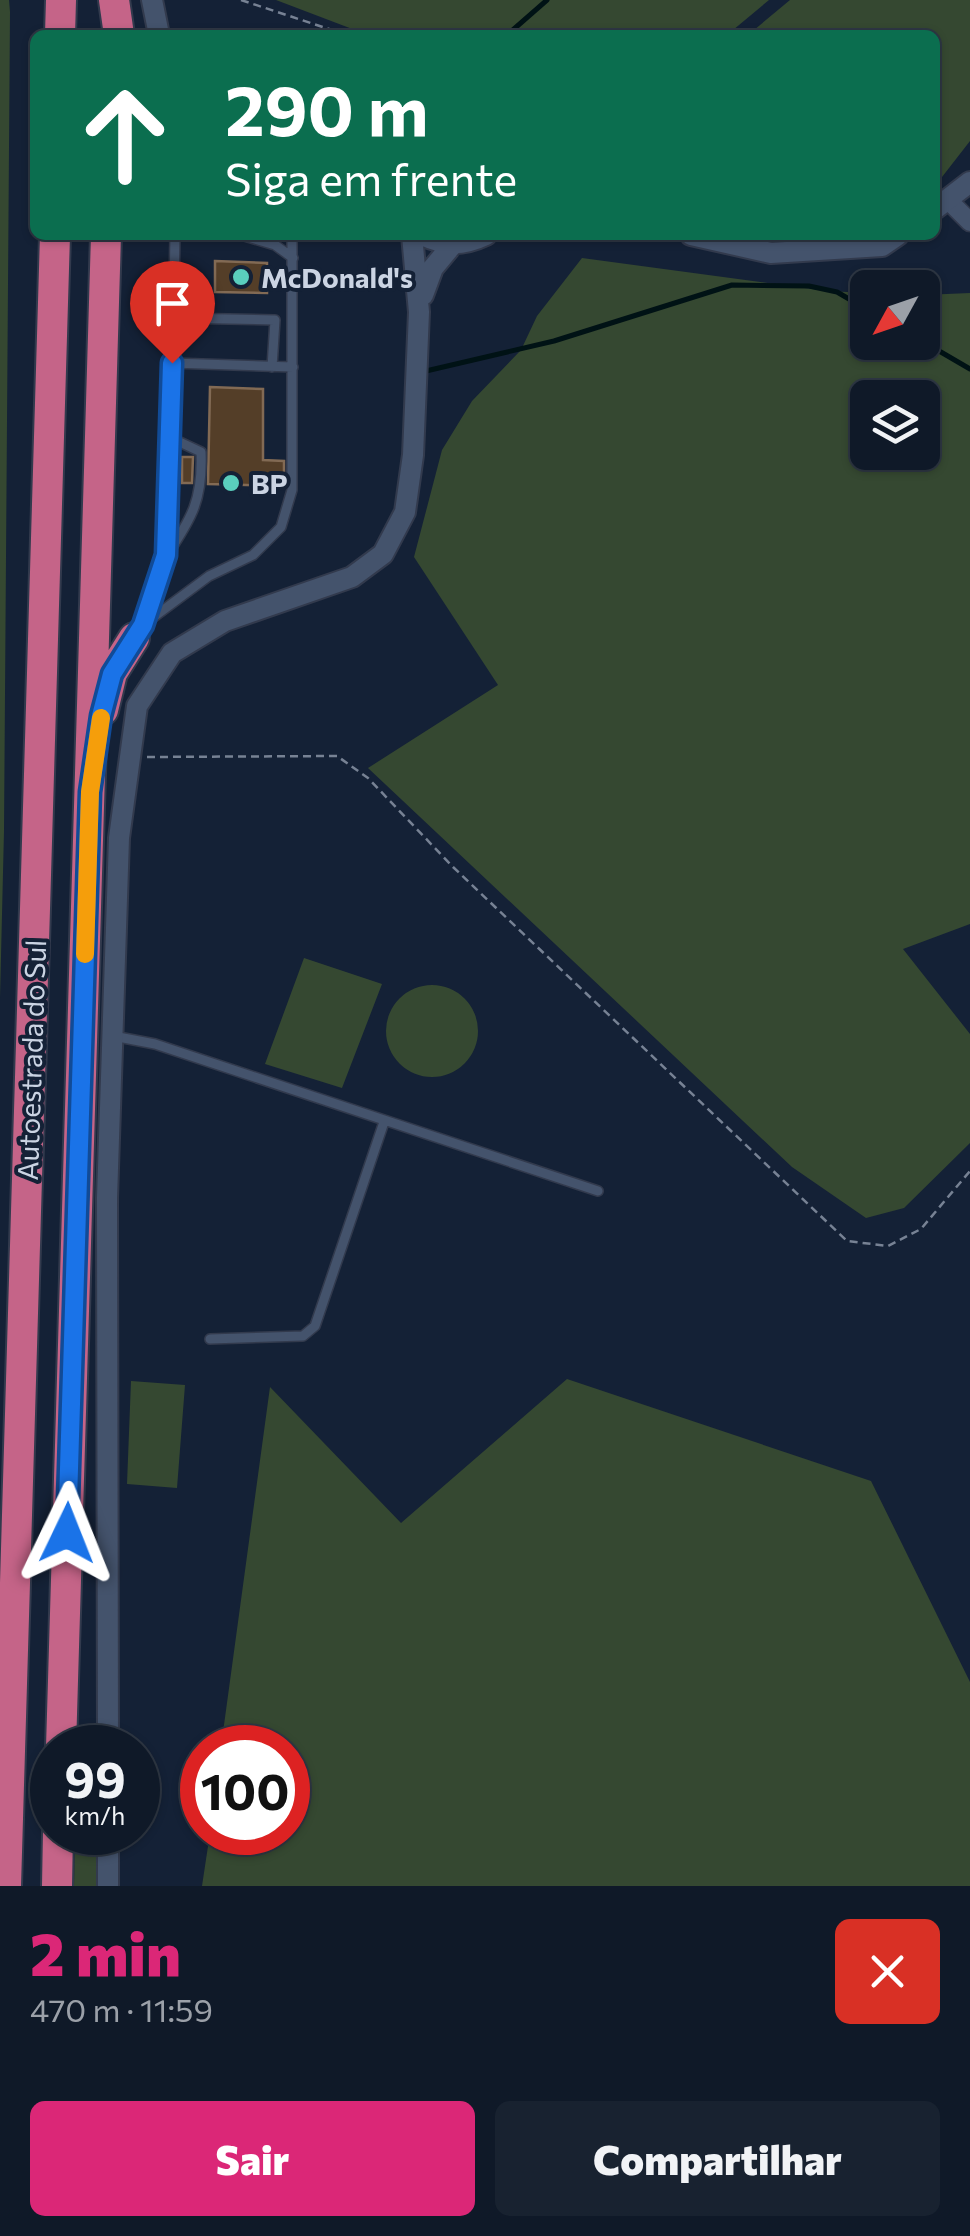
<!DOCTYPE html>
<html lang="pt">
<meta charset="utf-8">
<style>
body{margin:0;font-family:Commissioner,sans-serif;background:#182230;color:#f1f3f6;height:100vh;display:flex;flex-direction:column;font-size:38px;white-space:nowrap}
*{box-sizing:border-box;margin:0}
p{font-size:32px;color:#9ba0a8}
.icon{flex:none;width:55px;height:55px;fill:none;stroke:currentColor;stroke-width:2;stroke-linecap:round;stroke-linejoin:round}
.map{position:relative;height:1886px;overflow:hidden}
.side{display:flex;flex-direction:column;background:#0f1928;flex:1}
.side>*{flex:none}
.banner{position:absolute;left:30px;top:30px;width:910px;height:210px;border-radius:15px;box-shadow:0 2px 8px #0004,0 0 0 2px #2f3845;background:#0b6e4f;color:#fff;overflow:hidden}
.needle{width:65px;rotate:230deg}
.controls{position:absolute;left:850px;top:270px;display:grid;gap:20px}
.controls a{display:grid;place-items:center;width:90px;height:90px;border-radius:15px;background:#0f1928;box-shadow:0 2px 8px #0004,0 0 0 2px #2f3845;font-size:50px}
.speed{position:absolute;left:30px;top:1725px;display:flex;gap:20px;font-size:50px;font-weight:700;text-align:center}
.speed>*{display:grid;place-content:center;width:130px;height:130px;border-radius:50%;background:#0f1928;box-shadow:0 2px 8px #0004,0 0 0 2px #2f3845;line-height:1}
.speed small{font-size:25px;font-weight:400}
.speed .limit{border:15px solid #d22;background:#fff;color:#111}
.pin{position:absolute;display:grid;place-items:center;width:85px;height:85px;color:#fff;margin:-102px -42px;border-radius:50% 50% 50% 0;rotate:-45deg;box-shadow:0 0 10px #0007}
.pin .icon{rotate:45deg}
.me{position:absolute;width:110px;margin:-55px;rotate:2deg;stroke-linejoin:round;filter:drop-shadow(0 0 8px #0008)}
.turn{display:flex;align-items:center;gap:35px;height:210px;padding:0 30px;font-size:45px}
.turn .icon{width:130px;height:130px;stroke-width:2.5}
.turn b{display:block;font-size:70px;line-height:85px}
.round{display:grid;place-items:center;flex:none;width:105px;height:105px;border-radius:15px;background:#182230}
.summary{display:flex;align-items:center;justify-content:space-between;height:170px;padding:0 30px}
h1{font-size:60px;font-weight:800;line-height:75px;color:#db2777}
.cta{display:flex;gap:20px;margin-top:auto;padding:20px 30px}
.cta a{flex:1;height:115px;border-radius:15px;background:#db2777;color:#fff;font-size:40px;font-weight:800;line-height:115px;text-align:center}
.cta a+a{background:#182230;color:#f1f3f6}
.map>svg:first-child{display:block}
</style>
<div class="map">
<svg width="970" height="1886" viewBox="0 0 970 1886">
<rect width="100%" height="100%" fill="#142136"/>
<path fill="#354831" fill-rule="evenodd" d="M0,0H9L10,12L4,831L0,998Z
M276,0H769L727,35H368Z
M790,0H970V141L935,186V35H748Z
M582,258L827,291L867,293L868,342H922L923,295L970,293V924L903,949L970,1034V1143L904,1208L866,1218L792,1167L368,768L498,685L414,557L442,450L472,401L521,350L537,316ZM868,398H922V452H868Z
M304,958L382,984L342,1088L265,1064Z
M386 1031a46 46 0 1 1 92 0a46 46 0 1 1-92 0Z
M567,1379L871,1481L970,1682V1886H202L210,1833L288,1832V1748L221,1747L270,1387L401,1523Z
M131,1381L185,1385L177,1488L127,1484Z
M98,1727V1747L78,1748V1730Z
M75,1833H98V1886H74Z"/>
<g fill="none" stroke-linecap="round" stroke-linejoin="round">
<path stroke="#001215" stroke-width="5" d="M507,35L547,0
M922,341L970,369
M426,371L554,341L732,285L809,286L837,292L868,310"/>
</g>
<path fill="#543e28" stroke="#826a54" stroke-width="2.5" d="M215,261L267,263V293L215,292Z
M210,387L263,389V460L284,461V486L208,484Z
M182,457H193L192,483H182Z"/>
<g fill="none" stroke-linecap="round" stroke-linejoin="round">
<g stroke="#323a4d" stroke-width="12">
<path id="service" d="M241,235L275,245L293,258
M174,318L275,320L272,367
M172,363L293,367
M167,555C192,518 203,499 201,452L171,438
M144,624L166,555L170,499L175,235
M143,625L209,576L253,555L281,527L292,490V235
M113,1036L155,1044L598,1191
M210,1339L303,1336L315,1326L384,1122"/>
</g>
<g stroke="#323a4d" stroke-width="21">
<path id="minor" d="M948,200L970,222"/>
</g>
<g stroke="#323a4d" stroke-width="24">
<path id="tertiary" d="M152,0L159,35
M935,209L970,182
M422,235C445,246 463,246 486,235
M691,235L771,253L882,246L898,235
M423,295L433,268L453,244
M108,1748L107,1198L119,838L137,706L172,653L225,621L352,577L383,554L405,512L413,455L419,312L412,235
M108,1886V1832"/>
</g>
<g stroke="#323a4d" stroke-width="34">
<path id="motorway" d="M114,0L119,35
M60,35L61,0
M103,710L112,673L134,638
M61,1748L106,235
M6,1886L55,235
M57,1886L58,1832"/>
</g>
<path stroke="#778294" stroke-width="2.5" stroke-dasharray="8 5" stroke-linecap="butt" d="M241,0L347,35
M147,757L337,756L368,778L453,867L847,1241L888,1246L921,1229L970,1171"/>
<use href="#service" stroke="#44536c" stroke-width="9"/>
<use href="#minor" stroke="#44536c" stroke-width="18"/>
<use href="#tertiary" stroke="#44536c" stroke-width="20"/>
<use href="#motorway" stroke="#c56488" stroke-width="30"/>
</g>
<g fill="none" stroke-linecap="round" stroke-linejoin="round">
<g stroke="#114b97" stroke-width="25">
<path id="route" d="M67,1533L90,792L101,716L112,674L143,625L166,555L172,363"/>
</g>
<use href="#route" stroke="#1a73e8" stroke-width="18"/>
<path stroke="#f59e0b" stroke-width="18" d="M85,954L90,792L101,718"/>
</g>
<g fill="#5acebd" stroke="#142136" stroke-width="4">
<circle cx="241" cy="277" r="10"/>
<circle cx="231" cy="483" r="10"/>
</g>
<g text-anchor="middle" dominant-baseline="central" stroke-width="8" stroke-linejoin="round" paint-order="stroke">
<g font-size="28" font-weight="bold" fill="#cbd4e3" stroke="#142136" text-anchor="start">
<text x="261" y="277">McDonald's</text>
<text x="251" y="483">BP</text>
</g>
<g font-size="28" fill="#cbd4e3" stroke="#142136">
<text transform="translate(31 1060) rotate(-88)">Autoestrada do Sul</text>
</g>
</g>
</svg>
<div class="controls">
<a><svg class="needle" viewBox="-14 -14 28 28"><path d="M0-13l5 13h-10z" fill="#e53935"/><path d="M0 13l5-13h-10z" fill="#9ba0a8"/></svg></a>
<a><svg class="icon" aria-label="layers" viewBox="0 0 24 24"><path d="M12 4l9 5-9 5-9-5zM3 14l9 5 9-5"/></svg></a>
</div>
<div class="speed"><div>99<small>km/h</small></div><div class="limit">100</div></div>
<div class="pin" style="left:172px;top:363px;background:#d93025"><svg class="icon" aria-label="arrive" viewBox="0 0 24 24"><path d="M6 21V4h12l-3 4 3 4H6"/></svg></div>
<svg class="me" style="left:67px;top:1533px" viewBox="-20 -20 40 40"><path d="M0-17L14 15 0 8-14 15z" fill="#1a73e8" stroke="#fff" stroke-width="4"/></svg>
<div class="banner">
<div class="turn"><svg class="icon" aria-label="ahead" viewBox="0 0 24 24"><path d="M12 20V5M6 11l6-6 6 6"/></svg><div><b>290 m</b>Siga em frente</div></div>
</div>
</div>
<section class="side">
<div class="summary"><div><h1>2 min</h1><p>470 m · 11:59</p></div><a class="round" style="background:#d93025;color:#fff"><svg class="icon" aria-label="close" viewBox="0 0 24 24"><path d="M6 6l12 12M18 6L6 18"/></svg></a></div>
<div class="cta"><a>Sair</a><a>Compartilhar</a></div>
</section>
